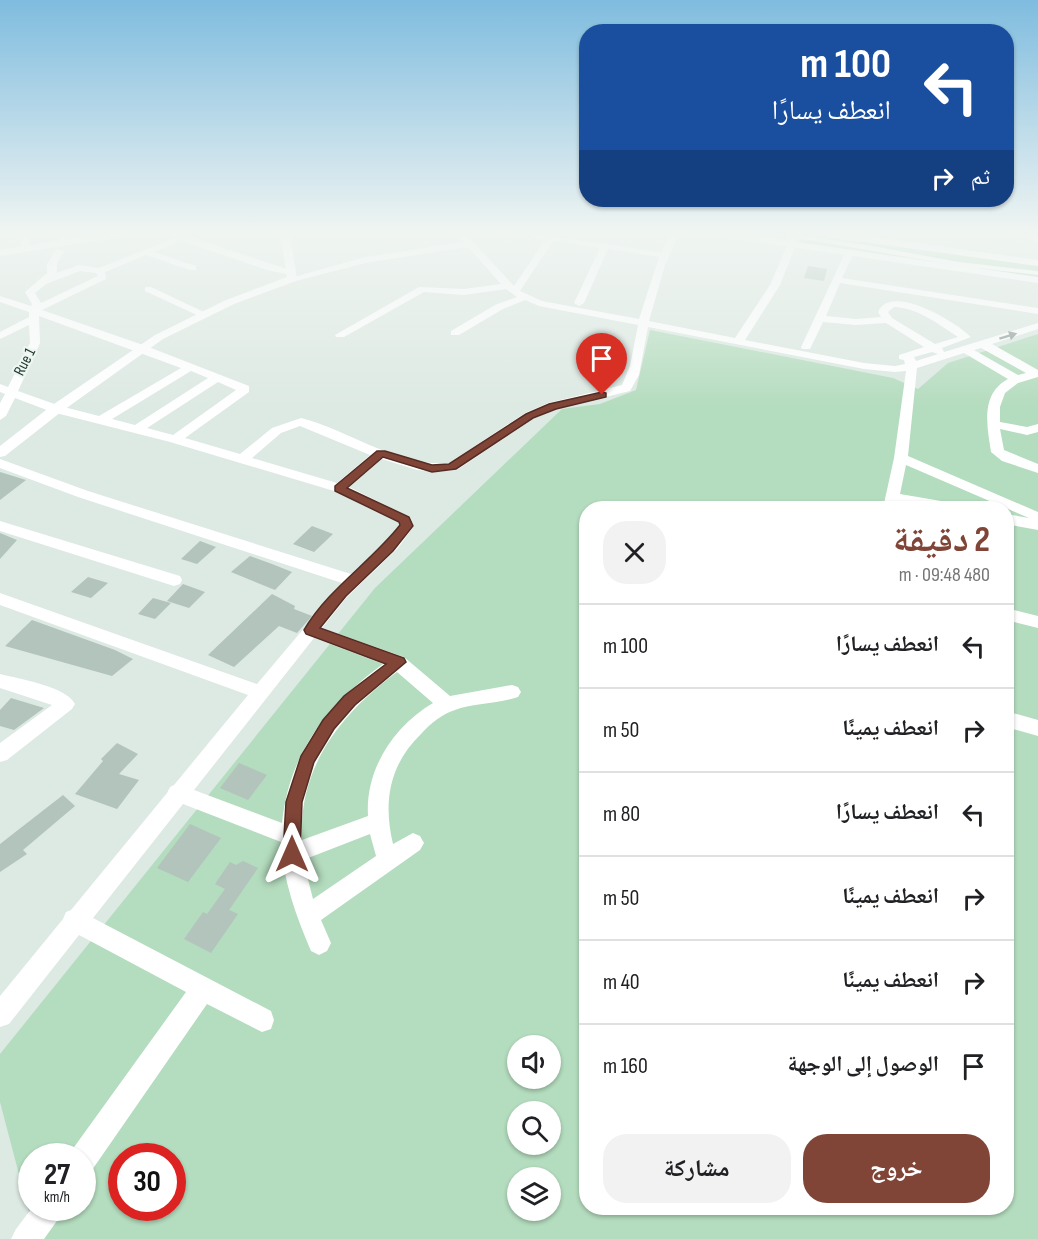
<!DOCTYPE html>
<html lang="ar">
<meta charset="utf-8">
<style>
body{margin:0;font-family:"Sofia Sans Condensed","Noto Naskh Arabic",sans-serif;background:#f2f2f2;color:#202124;direction:rtl;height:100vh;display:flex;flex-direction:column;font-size:22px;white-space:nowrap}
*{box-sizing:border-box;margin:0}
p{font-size:20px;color:#757577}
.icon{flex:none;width:33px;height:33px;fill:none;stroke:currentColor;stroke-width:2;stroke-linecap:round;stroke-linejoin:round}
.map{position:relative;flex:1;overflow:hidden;direction:ltr}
.panel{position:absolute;left:579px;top:501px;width:435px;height:714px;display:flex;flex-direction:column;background:#fff;border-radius:24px;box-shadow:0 2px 4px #0004;direction:rtl}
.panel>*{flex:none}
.hud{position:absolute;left:579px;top:24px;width:435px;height:183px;border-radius:24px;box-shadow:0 2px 4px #0004;direction:rtl;background:#1a4fa0;color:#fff;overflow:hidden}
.buttons{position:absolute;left:507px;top:1035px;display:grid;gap:12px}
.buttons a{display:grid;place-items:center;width:54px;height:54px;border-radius:50%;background:#fff;box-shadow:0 2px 4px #0004;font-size:30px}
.speed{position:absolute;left:18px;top:1143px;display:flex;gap:12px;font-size:30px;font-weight:700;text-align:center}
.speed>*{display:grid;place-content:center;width:78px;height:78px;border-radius:50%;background:#fff;box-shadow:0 2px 4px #0004;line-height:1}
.speed small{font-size:15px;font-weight:400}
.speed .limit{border:9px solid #d22;background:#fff;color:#111}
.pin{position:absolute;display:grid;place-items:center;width:51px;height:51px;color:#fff;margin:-62px -26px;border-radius:50% 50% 50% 0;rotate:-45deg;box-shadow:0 0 6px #0007}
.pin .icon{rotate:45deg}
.me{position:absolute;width:66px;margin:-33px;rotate:0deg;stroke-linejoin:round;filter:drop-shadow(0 0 4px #0008)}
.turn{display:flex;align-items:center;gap:21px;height:126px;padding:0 24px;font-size:27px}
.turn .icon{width:78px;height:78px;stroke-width:2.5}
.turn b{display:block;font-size:42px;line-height:51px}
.then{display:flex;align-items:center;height:57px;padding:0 24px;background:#0003;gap:12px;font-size:22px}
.round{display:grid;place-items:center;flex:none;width:63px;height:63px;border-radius:24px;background:#f2f2f2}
.headline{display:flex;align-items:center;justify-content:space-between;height:102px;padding:0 24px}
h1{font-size:36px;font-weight:700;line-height:45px;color:#804537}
.primary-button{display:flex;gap:12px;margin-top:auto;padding:12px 24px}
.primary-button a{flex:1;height:69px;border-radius:24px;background:#804537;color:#fff;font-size:24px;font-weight:700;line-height:69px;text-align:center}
.primary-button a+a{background:#f2f2f2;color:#202124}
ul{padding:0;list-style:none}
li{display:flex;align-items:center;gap:18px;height:84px;padding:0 24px;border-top:2px solid #e0e0e0}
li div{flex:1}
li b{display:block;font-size:22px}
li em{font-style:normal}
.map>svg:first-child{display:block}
</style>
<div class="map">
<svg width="1038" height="1239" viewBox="0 0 1038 1239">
<rect width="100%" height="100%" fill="#dde9e3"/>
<path fill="#b4dcbe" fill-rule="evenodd" d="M802,234L1038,266V278L804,244L799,242Z
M650,330L893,378L918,389L948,363L1038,334V1239H36L0,1102V1054L375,588L562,409L600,404L636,390ZM586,508H1006V1208H586ZM518,1046H550V1078H518ZM518,1112H550V1144H518ZM32,1156H82V1208H32ZM122,1156H172V1208H122ZM518,1178H550V1210H518Z"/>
<path fill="#b2c4bc" d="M808,266L827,269L824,281L804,278Z
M0,472L26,480L0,500Z
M312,526L333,534L314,552L293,544Z
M0,533L17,540L0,559Z
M200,541L216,547L197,564L181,559Z
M250,556L272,564L292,572L275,590L231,572Z
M88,577L108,583L91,598L71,592Z
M183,584L205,592L189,608L167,601Z
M272,594L295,606L294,609L312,616L297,633L279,626L234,667L208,655Z
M153,598L171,603L155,619L138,614Z
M32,620L115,650L133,659L112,676L5,646Z
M11,698L44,708L14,730L0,726V710Z
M117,743L138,754L119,774L139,780L117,809L75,794L103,761L101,759Z
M239,763L267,775L248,800L220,788Z
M63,795L75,806L23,850L27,854L0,872V844Z
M190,824L221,838L188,882L157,868Z
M243,861L258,868L229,910L238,914L211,953L184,939L203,912L207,914L225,889L215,884L230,862L236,865Z"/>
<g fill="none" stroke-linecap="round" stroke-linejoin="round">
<path fill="#fff" fill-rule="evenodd" d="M789,234L867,245L959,262L1038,271V275L959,266L792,237Z"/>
<path fill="#fff" fill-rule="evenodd" d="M21,234H29V251L21,249Z
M59,234H67V245H61Z
M168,234H181L296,272L291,275L267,270L182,241L154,252L196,266V270H190L146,255L105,272L106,279L42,310L146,346L249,386V392L185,438L240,454L272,428L301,418C352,431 395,467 449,463L525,413L548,403L622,385L630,366L638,325L539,306L525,300L503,309L459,335H451V331L495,305L517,297L506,289L464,295L424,292L344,337H336L335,335L419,287L464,289L501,284L468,247L365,263L292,282L287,279L365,257L464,242L457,234H466L514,286L545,240L533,238V234L661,252L671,234H679L665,265L649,321L735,338L770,285L792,234H800L780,285L745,340L864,363L895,366L905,364L904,360L899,359V355L924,347L886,323L856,325L823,322L810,349H802L801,347L846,251L854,253L842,278L1038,308V314L840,283L826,316L856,319L881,317L878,312C890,282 957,322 971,337L942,348L944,352L1038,323V329L992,344L1038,370V377L1018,383L1005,393L1000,407V422L1027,427L1038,424V432L1027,435L1000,429L1004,450L1038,464V473L1002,461L991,452C987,426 980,394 1008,379L964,353L917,368L908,456L1038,512V530L1006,524V514L1029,518L906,465L900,494L953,503L960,508H931L898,503L897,508H883L894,458L906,371L895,372L864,369L648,327L639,375L630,391L556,409L533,419L457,470L436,472L417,470L382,459L349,487L410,517L414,526L398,548L347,597L322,628L404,657L450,696L512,685L518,687L521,692L518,697C498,704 475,703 455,710C442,714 430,724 421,734C389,765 383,802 393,844L413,833L420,836L424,843L420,850L321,920L331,943L327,951L319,955L311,951C296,916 283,880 281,842L183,804L93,918L271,1011L274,1020L271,1029L262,1032L207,1004L92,1170L82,1174V1156H70L72,1150L186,992L79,935L9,1024L0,1027V996L63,919L66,912L71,910L167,793L170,787L174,785L248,695L0,605V593L257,684L342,583L78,497L0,468V459L88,491L351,574L379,549L400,526L399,523L334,491L170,442L52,412L15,398L6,416L0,420V403L5,394L0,392V384L8,387L30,343L29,325L0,339V332L29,317V312L0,302V296L31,306L32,304L25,292L47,273V264L56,249L64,251L57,264V273L79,265L99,268L174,238ZM553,241L600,248L574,303L579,306L584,303L608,249L659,257L639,319L542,301L520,291ZM80,271L96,273L98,276L41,303L35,293L46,284ZM894,307C918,308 938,324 958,337L935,344L892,318L888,312ZM39,316L181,368L99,416L60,406L18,391L40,343ZM981,348L1026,373L1018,375L974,350ZM932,352L938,354L916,361L914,357ZM191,371L208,378L135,425L112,419ZM218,382L236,390L173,435L147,428ZM300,426L370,455L337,483L252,458L281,433ZM314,638L383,664C328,704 289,753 282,823L194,790ZM397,672L433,703C394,726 365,769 368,816L302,840C298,766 342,713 397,672ZM370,834L376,856L313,899L303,860Z
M1023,234L1038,236V243L1024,236Z
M145,287H151L208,314L199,316L145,291Z
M0,521L180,576L182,580L180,584L174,586L0,531Z
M1006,608L1038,616V628L1006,620Z
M0,674C19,679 66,686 75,704L72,709L7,760L0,762V743L52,705L0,688Z
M1006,711L1038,720V736L1006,727Z
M32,1208H63L59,1218L44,1239H11L16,1229Z"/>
<path fill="#fff" fill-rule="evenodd" d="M100,234H124L119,237L0,256V250Z
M280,234H290L297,279L296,281L234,304L163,339L61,412L5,456L0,457V446L51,406L155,335L226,300L287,277Z
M717,234H743L1038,277V283L722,237Z
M825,234H852L1038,260V266L830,237Z"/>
</g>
<defs><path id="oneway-solid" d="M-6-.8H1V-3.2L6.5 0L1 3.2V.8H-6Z" transform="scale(1.5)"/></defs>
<use fill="#8e9c98" href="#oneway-solid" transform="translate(1008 336) rotate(-17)"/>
<linearGradient id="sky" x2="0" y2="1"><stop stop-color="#7fbcdf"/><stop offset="0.57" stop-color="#f0f5f2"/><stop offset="1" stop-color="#f0f5f2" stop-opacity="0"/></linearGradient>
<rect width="1038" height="408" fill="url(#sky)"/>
<path fill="#804537" stroke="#532d24" stroke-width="1.5" d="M602,392L606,393V397L556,409L533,418L456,469L432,472L383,457L347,488L409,517L413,526L393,551L346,596L320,628L404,658L406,662L355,705L334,729L314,762L302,802L300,854L298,860L292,863L285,860L283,854L286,802L301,756L323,720L344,696L386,664L306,634L304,630C328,589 371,562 400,525L399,522L335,491V486L377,451H385L432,465L449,464L526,414L549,404Z"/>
<g text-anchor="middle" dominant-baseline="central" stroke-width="4.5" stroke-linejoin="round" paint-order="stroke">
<g font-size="16" fill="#1e3931" stroke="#edf6f1">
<text transform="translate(25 362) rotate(-63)">Rue 1</text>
</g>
</g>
</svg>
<div class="buttons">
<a><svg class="icon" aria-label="sound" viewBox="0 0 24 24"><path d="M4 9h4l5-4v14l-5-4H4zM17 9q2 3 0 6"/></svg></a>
<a><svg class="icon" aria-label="search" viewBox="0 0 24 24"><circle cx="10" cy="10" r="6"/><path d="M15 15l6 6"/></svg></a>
<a><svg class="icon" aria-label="layers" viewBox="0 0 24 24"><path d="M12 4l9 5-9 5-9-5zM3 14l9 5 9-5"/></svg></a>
</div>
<div class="speed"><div>27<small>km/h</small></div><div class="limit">30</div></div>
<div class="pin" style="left:602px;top:395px;background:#d93025"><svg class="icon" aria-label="arrive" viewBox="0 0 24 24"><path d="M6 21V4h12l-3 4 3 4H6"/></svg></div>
<svg class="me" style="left:292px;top:854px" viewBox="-20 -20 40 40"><path d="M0-17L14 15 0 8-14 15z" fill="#804537" stroke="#fff" stroke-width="4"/></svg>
<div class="hud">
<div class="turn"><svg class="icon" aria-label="left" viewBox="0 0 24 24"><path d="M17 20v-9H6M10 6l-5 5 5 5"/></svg><div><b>100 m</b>انعطف يسارًا</div></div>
<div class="then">ثم<svg class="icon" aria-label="right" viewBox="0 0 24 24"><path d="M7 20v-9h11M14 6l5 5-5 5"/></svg></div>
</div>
<section class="panel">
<div class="headline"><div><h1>2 دقيقة</h1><p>480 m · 09:48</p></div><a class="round"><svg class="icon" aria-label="close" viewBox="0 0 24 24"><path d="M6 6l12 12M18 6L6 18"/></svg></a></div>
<ul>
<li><svg class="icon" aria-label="left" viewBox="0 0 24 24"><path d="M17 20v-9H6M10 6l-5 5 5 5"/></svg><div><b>انعطف يسارًا</b></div><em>100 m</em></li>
<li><svg class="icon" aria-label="right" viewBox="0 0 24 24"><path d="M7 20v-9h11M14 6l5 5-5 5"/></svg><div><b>انعطف يمينًا</b></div><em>50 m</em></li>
<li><svg class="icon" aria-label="left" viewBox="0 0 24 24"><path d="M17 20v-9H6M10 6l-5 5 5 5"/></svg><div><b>انعطف يسارًا</b></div><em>80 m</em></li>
<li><svg class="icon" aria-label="right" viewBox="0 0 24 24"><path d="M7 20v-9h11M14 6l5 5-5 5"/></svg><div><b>انعطف يمينًا</b></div><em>50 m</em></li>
<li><svg class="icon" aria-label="right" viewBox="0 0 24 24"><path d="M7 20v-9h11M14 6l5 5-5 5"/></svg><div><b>انعطف يمينًا</b></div><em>40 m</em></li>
<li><svg class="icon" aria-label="arrive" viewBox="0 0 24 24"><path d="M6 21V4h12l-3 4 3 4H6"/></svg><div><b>الوصول إلى الوجهة</b></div><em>160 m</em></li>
</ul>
<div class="primary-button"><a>خروج</a><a>مشاركة</a></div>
</section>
</div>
